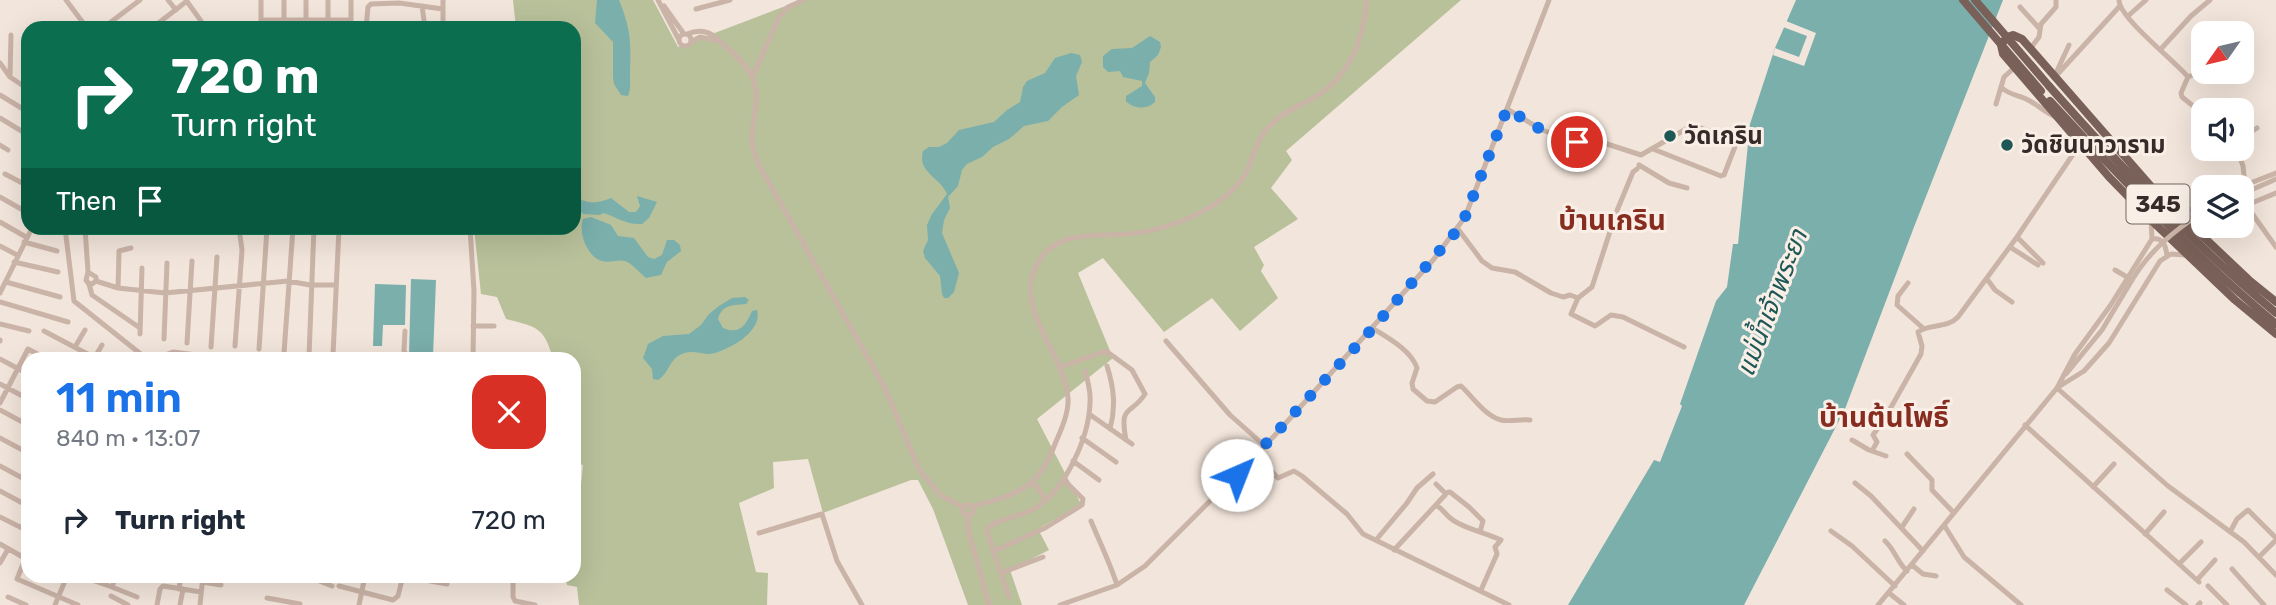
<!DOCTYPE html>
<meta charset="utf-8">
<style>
body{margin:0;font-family:Rubik,"Noto Sans Thai",sans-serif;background:#f6f6f7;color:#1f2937;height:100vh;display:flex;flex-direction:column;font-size:26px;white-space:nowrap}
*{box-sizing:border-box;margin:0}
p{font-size:23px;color:#747a83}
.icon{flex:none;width:38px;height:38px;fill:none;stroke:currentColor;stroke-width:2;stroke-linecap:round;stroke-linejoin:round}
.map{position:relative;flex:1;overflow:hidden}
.details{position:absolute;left:21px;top:352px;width:560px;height:231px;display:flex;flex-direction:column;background:#fff;border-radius:21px;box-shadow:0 7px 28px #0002}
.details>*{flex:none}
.banner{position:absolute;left:21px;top:21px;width:560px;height:214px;border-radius:21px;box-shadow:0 7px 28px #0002;background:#0b6e4f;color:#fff;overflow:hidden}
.needle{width:46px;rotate:236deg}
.controls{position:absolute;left:2191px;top:21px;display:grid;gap:14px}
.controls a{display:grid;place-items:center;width:63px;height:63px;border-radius:14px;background:#fff;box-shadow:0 7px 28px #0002;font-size:35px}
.pin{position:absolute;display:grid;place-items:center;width:60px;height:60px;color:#fff;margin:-30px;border:4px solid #fff;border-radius:50%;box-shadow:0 2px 7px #0007}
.me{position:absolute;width:77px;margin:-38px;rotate:44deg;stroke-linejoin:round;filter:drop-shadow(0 0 5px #0008)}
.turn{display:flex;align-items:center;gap:24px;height:147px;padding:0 35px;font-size:32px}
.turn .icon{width:91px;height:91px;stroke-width:2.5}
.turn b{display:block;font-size:49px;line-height:60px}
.then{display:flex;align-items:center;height:66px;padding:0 35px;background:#0003;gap:14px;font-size:26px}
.round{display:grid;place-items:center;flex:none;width:74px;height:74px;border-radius:21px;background:#f6f6f7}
.headline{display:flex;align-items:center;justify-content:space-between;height:119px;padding:0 35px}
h1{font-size:42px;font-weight:600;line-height:52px;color:#1a73e8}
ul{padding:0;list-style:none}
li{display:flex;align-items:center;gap:21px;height:98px;padding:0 35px}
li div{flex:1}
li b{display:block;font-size:26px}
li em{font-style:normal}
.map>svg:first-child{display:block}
</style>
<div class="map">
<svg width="2276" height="605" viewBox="0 0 2276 605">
<rect width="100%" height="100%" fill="#f2e5db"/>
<path fill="#b9c19b" d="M513,0H653L678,47L801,0H1461L1286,151L1292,160L1271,188L1298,219L1254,247L1264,265L1261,271L1278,298L1240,331L1212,298L1164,332L1103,258L1078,273L1113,358L1037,419L1081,504L1038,529L1049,550L1010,570L1022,605H968L933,509L918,480H911L823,513L808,459L773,462L774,488L739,503L756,572L768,573L767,605H579L577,587L567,585L565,576H574V506L579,505L583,465L574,462V359H553C544,326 536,327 506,319L497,297L481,294L474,228H574V28H516Z"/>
<path fill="#7aafac" d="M597,0H619C631,30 631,42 630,73C630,82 631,89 628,96L621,95L614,84L613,77V42L595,23Z
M1796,0H2003L1914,227L1845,409L1744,605H1568L1654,460L1660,462L1682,406L1680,404L1716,301L1727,287L1733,244H1738L1750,124L1775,48Z
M1150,36L1160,42L1161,47L1158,55L1150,62L1149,73L1145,83L1155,97V102C1147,110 1133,109 1126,101V96L1142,86V81L1123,77L1120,71L1108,72L1103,67V56L1112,49L1132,48Z
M1071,53L1080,55L1082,62L1076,76L1079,95L1062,107L1048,121L1024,126L1009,139L993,147L982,157L967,164L962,170L958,186L948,197L950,208L944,220L942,233L959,273L954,292L948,298H944L942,294L940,276L925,258L923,251L928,240L927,225L932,214L947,194C940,177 917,173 923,151L929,147H939L947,143L959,130L994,122L1007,110L1020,102L1023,87L1027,81L1045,73L1055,58Z
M574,194C585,205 597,204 611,198L629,212H636L640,206L637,196L657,202L649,218L642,224C626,225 617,217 603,213L600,215L583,214L574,204Z
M591,217L611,225L618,236L634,238L648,257L654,259L662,255L667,240H674L680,245L681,251L667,262L661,275L646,278C640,273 635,267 629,263C620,257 611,264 602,261C587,257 578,232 583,219Z
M411,279L436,280L433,356L409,355Z
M375,284L406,285L405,325H383L382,346H373Z
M745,297L749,300L746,304C734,305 722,304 718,319L723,328C740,335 746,325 752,311L757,310C763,331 731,348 715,353C702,357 693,347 678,356C669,362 668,374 658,380L653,379L652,369L643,358L648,344L663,336L689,334L701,325L709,314L719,306L732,298Z"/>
<path fill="#f2e5db" d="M1786,21L1816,33L1804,66L1773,55L1775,48L1799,57L1807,36L1783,27Z"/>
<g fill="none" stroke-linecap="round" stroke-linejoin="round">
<path stroke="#cab3a7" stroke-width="5" d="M66,0L87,28
M168,0L176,10
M186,0L206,28
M284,0V28
M306,0V28
M658,0L679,40
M2119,0C2119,18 2175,61 2188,77L2181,93L2182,97L2203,114
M422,6L425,28
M664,6L684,34
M2020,7L2039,28
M696,9L730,0
M2128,16L2146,0
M261,20H351
M328,20V0
M103,28L140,0
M152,28L187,1
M261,28V0
M351,28V0
M366,28L368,7L371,4L399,3L443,9
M443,28V0
M679 40a6 6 0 1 1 12 0a6 6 0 1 1-12 0Z
M687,34C701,28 711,32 721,42C729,50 739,57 745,66C765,90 752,114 752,140C752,150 756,158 760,167L885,388L919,469L940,495L963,507
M691,42L700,37L718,41
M2030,49L2039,37L2041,24L2056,7V0
M2160,50L2191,16L2210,0
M0,63L10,77L28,89
M2056,73L2069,45
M10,77L11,35
M2055,77L2119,7
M2188,77L2203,71
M752,78L779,17L788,7L804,0
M2002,88C2011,96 2021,95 2030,101C2039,106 2046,113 2056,117
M0,95L28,112
M1996,104L2004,77L2014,68
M1507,109L1542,130L1577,142L1604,143L1641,155L1693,125L1732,139L1736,144L1724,175L1721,176L1653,149
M0,118L28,135
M2242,138L2257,128
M0,145L8,150
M2237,149L2243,166L2245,185
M1639,165L1669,183L1687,188
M1637,169L1633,172L1616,213L1592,287L1578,298L1571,314L1595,326L1611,315L1623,317L1684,347
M5,174L28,186
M2240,187L2276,173
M2242,194L2276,179
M0,197L28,213
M2246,205L2276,247
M2242,207L2276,193
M2175,208L2190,210L2203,204
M2192,217L2195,221L2203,223
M0,222L26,237
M51,228H54
M65,228L74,301L147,359
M85,228L88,272
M470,228L474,291L473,359
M1458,229L1482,261L1492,268L1515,272L1551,293L1563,297L1570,295L1578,298
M2017,237L2043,263
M2152,239C2163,237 2166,246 2167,256
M2206,239L2204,229L2206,226
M24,242L57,251
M0,246L17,255
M2010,247L2038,265
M14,262L58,272
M2115,270L2127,277
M88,272L96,277V281L92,284L88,283L86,280Z
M1987,279L1995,290L2012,302
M96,281L118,288L165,293L288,281L310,285H336
M6,282L60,297
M1908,283L1898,296L1897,305L1923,328
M89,284L92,295L140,328
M118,288L119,251L131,248
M0,293L32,228
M0,302L68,322
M0,324L29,331
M473,326H494
M1372,328C1388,338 1411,350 1417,368L1412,383L1413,389L1427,401L1435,402L1457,387L1461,386C1473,397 1485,416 1501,420C1510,422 1520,419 1530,420
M44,331L97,359
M405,331L404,351L409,359
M140,334L142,268
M164,339L167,263
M0,341V340
M1166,341L1230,415L1265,446
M187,343L192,261
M235,346L242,250L239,228
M75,347L85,330
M211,347L217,257
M259,349L267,228
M284,353L293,228
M333,355L339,228
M309,356L314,228
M95,357L102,345
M0,359L28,374
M119,359L120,357
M154,359L173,352L228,359
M1107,366C1114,388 1116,407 1110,429
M1060,367L1106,351L1132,370L1145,394C1131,416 1119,403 1126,440
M2066,374L2102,330L2132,280
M0,384L28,399
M2060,386L2084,371L2109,343L2160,261L2171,254L2185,255
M2057,388L2168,486L2244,542L2276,575
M0,403L28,349L47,359
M0,410L28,425
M1874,410L1885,418
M1089,414L1132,444
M2025,425L2199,582
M0,438L28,453
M1082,438L1116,462
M1852,440L1869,450L1886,456
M1872,451L1877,442L1873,435L1885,418L1921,354L1922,346L1918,332C1930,323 1947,329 1958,317L2017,237L2080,144
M1907,454L1932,480V490L1954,513
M1256,455L1278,478L1294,471L1302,476L1347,514L1363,534L1509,605
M1073,461L1099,480
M0,466L28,481
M1033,482L1046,500
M1855,483L1871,496L1923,551
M2093,487L2114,464
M0,491L28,506
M1446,493L1450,492L1469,507L1483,521L1480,532
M962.5 510a5.5 5.5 0 1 1 11 0a5.5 5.5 0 1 1-11 0Z
M1436,505C1441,508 1444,512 1448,516C1458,527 1487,533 1501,540L1495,547L1497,554L1481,590
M972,507C1017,493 1037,492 1055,444C1061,430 1069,413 1068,398C1065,350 1005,303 1043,255C1064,230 1099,237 1128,234C1145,233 1163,228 1179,222C1203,213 1233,196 1246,173C1253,158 1255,143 1266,130C1280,112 1299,107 1318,95C1352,73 1363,38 1367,0
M967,515L968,530L989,605
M0,517L28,531
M1091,521C1100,543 1110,563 1117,585
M1944,525L1964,557L2021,605
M1902,527L1914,509
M1831,531L1852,546L1895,586
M2230,532L2237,519L2248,510L2276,538
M759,533L822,514L837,561L862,605
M2145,534L2164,512
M1376,540L1407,503L1417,488L1433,474
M1885,541C1895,550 1897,562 1907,571
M0,544L28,560
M1394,550L1446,494L1436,484
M994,551L1045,528L1082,505L1083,499L1063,479
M2259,557L2276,540
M25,559L17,579L78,605
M0,563L8,549
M2179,564L2201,542
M1912,565L1923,574L1936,576
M2232,569L2264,605
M1001,573L1043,557
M80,576L112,587L116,576
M280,576H287
M307,576L332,586
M420,576L430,581L447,584
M513,576V597L515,601L535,605
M2197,580L2215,560
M202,582L221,585
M339,586L393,600L398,596L403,576
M2208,586L2227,605
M112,587L137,597
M179,589L181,576
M2167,590L2186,605
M1889,593L1904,605
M111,596L128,605
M8,597L26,605
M1009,597L987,532V528C1001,517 1022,517 1037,507C1066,488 1089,437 1090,403C1091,392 1088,381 1085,371
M267,598L300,604
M55,605L67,576
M157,605L160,589L163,586L201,592
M180,605L183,589
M200,605L203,576
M359,605L365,576
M1060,605L1117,585L1145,566L1265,446L1434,259L1465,217L1549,0
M1878,605L2057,388L2075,354L2110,306L2152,239L2151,220
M2198,605L2200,603"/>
<path stroke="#796058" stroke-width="8" d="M2049,86C2120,166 2193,244 2276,313
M2050,101C2122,179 2194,256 2276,324
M2276,302L2249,280L2155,191L2022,39L2013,35L2007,37L2001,45L2003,54L2109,177L2151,220L2235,300L2276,334"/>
<path stroke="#cab3a7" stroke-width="5" d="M2132,280C2150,250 2175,230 2203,212"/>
<path stroke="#796058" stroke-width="8" d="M1963,0L2041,91
M1975,0L2049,86"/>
</g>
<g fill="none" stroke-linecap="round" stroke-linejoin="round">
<path stroke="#1a73e8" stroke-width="12" stroke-dasharray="0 21.6" d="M1237,475L1373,328L1454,234L1465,217L1507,109L1542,130L1577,142"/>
</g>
<g fill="#1d5856" stroke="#faefe7" stroke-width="2.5">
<circle cx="1670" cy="136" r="7"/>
<circle cx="2007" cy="145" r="7"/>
</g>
<g text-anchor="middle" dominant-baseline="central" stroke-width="6" stroke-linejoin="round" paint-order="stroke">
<rect fill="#faefe7" stroke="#716661" stroke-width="2" x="2126.5" y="184.5" width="63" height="39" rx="5"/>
<g font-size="23" font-weight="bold" fill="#362b28">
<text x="2158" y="204">345</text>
</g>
<g font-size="24" font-weight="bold" fill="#362b28" stroke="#faefe7" text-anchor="start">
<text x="1684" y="136">วัดเกริน</text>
<text x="2021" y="145">วัดชินนาวาราม</text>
</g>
<g font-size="26" font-style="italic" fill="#1d5856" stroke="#faefe7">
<text transform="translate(1772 303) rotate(-69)">แม่น้ำเจ้าพระยา</text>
</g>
<g font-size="28" font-weight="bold" fill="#862d20" stroke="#faefe7">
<text x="1612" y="220">บ้านเกริน</text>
<text x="1884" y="417">บ้านต้นโพธิ์</text>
</g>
</g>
</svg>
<div class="controls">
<a><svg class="needle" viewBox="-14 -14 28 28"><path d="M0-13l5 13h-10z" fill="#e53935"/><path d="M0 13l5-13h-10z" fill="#747a83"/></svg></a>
<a><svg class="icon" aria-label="sound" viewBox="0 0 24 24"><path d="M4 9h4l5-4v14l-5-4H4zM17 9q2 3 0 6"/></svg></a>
<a><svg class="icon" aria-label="layers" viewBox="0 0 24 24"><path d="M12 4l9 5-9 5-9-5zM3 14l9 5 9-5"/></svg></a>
</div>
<div class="pin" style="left:1577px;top:142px;background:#d93025"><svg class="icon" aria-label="arrive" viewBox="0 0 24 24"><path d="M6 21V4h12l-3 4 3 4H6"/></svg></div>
<svg class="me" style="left:1237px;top:475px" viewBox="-20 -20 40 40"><circle r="19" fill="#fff"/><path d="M0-13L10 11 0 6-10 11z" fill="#1a73e8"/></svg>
<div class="banner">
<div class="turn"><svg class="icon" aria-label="right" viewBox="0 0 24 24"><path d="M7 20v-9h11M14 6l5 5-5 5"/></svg><div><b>720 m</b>Turn right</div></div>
<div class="then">Then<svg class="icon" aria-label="arrive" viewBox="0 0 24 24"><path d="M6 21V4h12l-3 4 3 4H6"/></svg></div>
</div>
<section class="details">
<div class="headline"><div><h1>11 min</h1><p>840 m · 13:07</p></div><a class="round" style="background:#d93025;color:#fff"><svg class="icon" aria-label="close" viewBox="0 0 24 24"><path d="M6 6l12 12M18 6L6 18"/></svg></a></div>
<ul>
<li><svg class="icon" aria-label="right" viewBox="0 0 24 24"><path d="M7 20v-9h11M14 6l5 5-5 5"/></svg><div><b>Turn right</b></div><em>720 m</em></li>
</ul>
</section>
</div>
